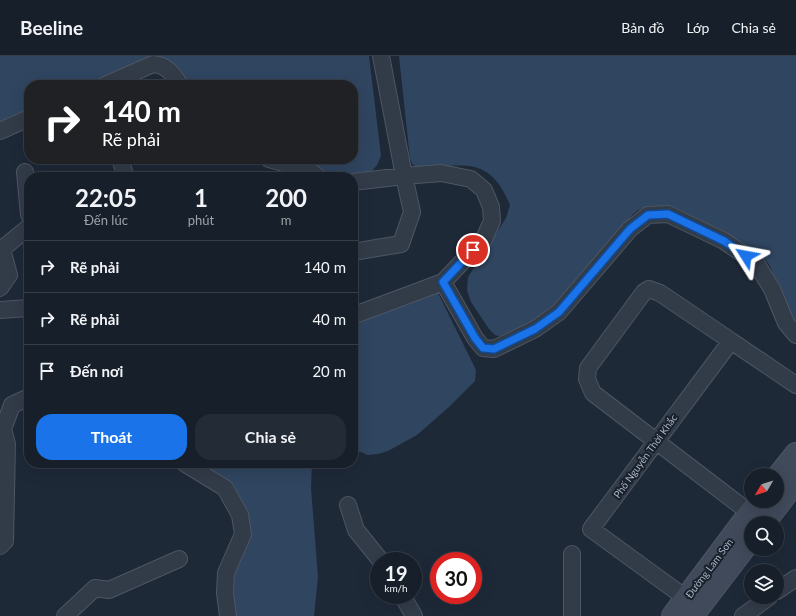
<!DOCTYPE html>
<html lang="vi">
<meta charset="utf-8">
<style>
body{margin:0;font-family:Lato,sans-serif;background:#232c36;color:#f1f3f6;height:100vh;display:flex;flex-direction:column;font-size:15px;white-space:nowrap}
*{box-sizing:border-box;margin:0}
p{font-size:13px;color:#9ea2a8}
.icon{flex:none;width:22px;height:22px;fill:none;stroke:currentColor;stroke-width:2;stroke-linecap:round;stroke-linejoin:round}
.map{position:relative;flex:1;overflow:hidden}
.panel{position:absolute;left:24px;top:116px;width:334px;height:296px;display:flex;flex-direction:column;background:#161f2a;border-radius:16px;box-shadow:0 4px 16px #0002,0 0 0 1px #353d47}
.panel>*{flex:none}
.hud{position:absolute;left:24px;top:24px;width:334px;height:84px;border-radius:16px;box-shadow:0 4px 16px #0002,0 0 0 1px #353d47;background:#202124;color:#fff;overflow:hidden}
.needle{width:26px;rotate:231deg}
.tools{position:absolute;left:744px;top:412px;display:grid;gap:8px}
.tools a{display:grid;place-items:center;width:40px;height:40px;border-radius:50%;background:#161f2a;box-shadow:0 4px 16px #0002,0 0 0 1px #353d47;font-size:20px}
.speed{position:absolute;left:370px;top:496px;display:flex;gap:8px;font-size:20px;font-weight:700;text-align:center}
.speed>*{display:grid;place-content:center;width:52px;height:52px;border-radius:50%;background:#161f2a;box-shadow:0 4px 16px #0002,0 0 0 1px #353d47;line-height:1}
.speed small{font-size:10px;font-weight:400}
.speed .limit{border:6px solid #d22;background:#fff;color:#111}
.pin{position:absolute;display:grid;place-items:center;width:34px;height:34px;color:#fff;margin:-17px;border:2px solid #fff;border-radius:50%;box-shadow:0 1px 4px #0007}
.me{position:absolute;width:44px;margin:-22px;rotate:304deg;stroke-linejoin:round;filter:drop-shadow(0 0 3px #0008)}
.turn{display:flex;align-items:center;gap:14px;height:84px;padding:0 12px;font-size:18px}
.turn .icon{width:52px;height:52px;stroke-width:2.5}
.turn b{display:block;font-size:28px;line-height:34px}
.eta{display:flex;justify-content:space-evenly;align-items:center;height:68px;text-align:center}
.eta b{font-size:24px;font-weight:700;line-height:28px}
.button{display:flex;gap:8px;margin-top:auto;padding:8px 12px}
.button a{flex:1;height:46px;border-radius:16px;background:#1a73e8;color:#fff;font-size:16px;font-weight:700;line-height:46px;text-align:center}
.button a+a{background:#232c36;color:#f1f3f6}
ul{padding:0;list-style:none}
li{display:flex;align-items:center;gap:12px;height:52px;padding:0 12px;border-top:1px solid #353d47}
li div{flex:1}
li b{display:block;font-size:15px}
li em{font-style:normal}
header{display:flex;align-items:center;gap:24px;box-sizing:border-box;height:56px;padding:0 20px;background:#161f2a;border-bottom:1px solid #353d47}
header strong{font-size:19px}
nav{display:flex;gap:22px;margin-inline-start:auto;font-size:14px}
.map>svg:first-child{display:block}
</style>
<header>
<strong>Beeline</strong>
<nav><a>Bản đồ</a><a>Lớp</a><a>Chia sẻ</a></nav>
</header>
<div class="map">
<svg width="796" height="560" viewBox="0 0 796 560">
<rect width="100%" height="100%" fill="#1e2938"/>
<path fill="#304560" d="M0,0H369L381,100L377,109L370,117L353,121H332L319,112L283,103H353V29H187C178,15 173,0 154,3L95,29H29V58L0,71Z
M399,0H796V273L791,265L770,210L765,203L758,198L672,154C655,148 646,147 632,159C603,196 576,237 538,264C528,271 514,276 503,281L495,279L489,273L471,246L467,234L468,221L506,162L510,149C489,99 465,110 420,112L413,109L410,103Z
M436,236L439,239L476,314L475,325L449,351L417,379L388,395L378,398L368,399L353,393V264Z
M195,407H312L311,432L318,521L314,560H233C231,547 230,534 233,520C235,508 243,498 247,486C253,466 245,445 231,430C224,422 205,413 195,407Z"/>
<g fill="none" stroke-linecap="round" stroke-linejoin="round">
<g stroke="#4d5663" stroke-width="18">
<path id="minor" d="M105,29L153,8C167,9 173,18 180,29
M0,75L29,62
M120,103L126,121
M269,103L309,114L318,121
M25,116L29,159
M353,126L404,120L441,117L471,123L484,134L491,151L492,165L484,183L443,226L360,257L353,259
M353,196L401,188L412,156L404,120L381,0
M443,226L475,282L483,292L494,293L535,273L559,256L630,173L648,159L668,158L724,185L756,207L772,233L786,267L796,279
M0,232L9,219L2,193L29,171
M0,254L29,252
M731,285L660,237L649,233L644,236L588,312L587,323L593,337L750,457
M184,407L225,432L240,459L243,478L226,517L225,537L228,560
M348,449L356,474L381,505
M0,490L5,485L7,388L3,373L12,349L29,341
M572,498V560
M777,535L796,522
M402,539L414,560
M694,548L591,473L731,285L796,329
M65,560L95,532L109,534L179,503
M743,560L769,541"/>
</g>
<g stroke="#4d5663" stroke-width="24">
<path id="secondary" d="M777,422L796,398
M764,467L796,425
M673,560L759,445
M692,560L751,483"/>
</g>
<use href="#minor" stroke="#323b48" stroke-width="16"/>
<use href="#secondary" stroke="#404a5b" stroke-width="22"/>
</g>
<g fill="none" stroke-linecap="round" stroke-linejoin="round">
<g stroke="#114b97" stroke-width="10">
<path id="route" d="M473,194L443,226L475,282L483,292L494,293L535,273L559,256L630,173L648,159L668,158L724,185L746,200"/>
</g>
<use href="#route" stroke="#1a73e8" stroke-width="7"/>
</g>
<g text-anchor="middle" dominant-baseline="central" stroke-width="4" stroke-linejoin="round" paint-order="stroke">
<g font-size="10" fill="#acb6c5" stroke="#18202c">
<text transform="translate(645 400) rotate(-54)">Phố Nguyễn Thời Khắc</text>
<text transform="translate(709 512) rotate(-53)">Đường Lam Sơn</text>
</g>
</g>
</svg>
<div class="tools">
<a><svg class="needle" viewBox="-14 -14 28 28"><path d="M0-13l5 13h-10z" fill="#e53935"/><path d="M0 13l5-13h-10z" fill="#9ea2a8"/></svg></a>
<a><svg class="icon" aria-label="search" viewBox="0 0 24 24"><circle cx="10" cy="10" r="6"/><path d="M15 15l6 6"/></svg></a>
<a><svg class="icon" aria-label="layers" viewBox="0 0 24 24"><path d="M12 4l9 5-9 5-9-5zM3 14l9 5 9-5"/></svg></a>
</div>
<div class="speed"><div>19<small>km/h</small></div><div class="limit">30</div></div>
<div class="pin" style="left:473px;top:194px;background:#d93025"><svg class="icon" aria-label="arrive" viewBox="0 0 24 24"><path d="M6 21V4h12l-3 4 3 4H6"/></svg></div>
<svg class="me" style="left:746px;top:200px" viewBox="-20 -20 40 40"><path d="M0-17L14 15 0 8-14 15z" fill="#1a73e8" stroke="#fff" stroke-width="4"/></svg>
<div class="hud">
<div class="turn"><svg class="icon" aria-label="right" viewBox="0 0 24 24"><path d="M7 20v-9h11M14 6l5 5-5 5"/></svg><div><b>140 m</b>Rẽ phải</div></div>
</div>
<section class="panel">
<div class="eta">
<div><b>22:05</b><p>Đến lúc</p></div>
<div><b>1</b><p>phút</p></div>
<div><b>200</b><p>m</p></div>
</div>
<ul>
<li><svg class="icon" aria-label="right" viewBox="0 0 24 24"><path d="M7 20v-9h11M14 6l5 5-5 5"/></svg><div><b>Rẽ phải</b></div><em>140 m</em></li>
<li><svg class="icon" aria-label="right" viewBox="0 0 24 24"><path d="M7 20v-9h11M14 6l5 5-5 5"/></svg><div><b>Rẽ phải</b></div><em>40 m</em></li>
<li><svg class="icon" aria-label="arrive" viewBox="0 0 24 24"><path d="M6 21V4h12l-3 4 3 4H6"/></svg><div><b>Đến nơi</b></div><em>20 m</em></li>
</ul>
<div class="button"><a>Thoát</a><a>Chia sẻ</a></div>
</section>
</div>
